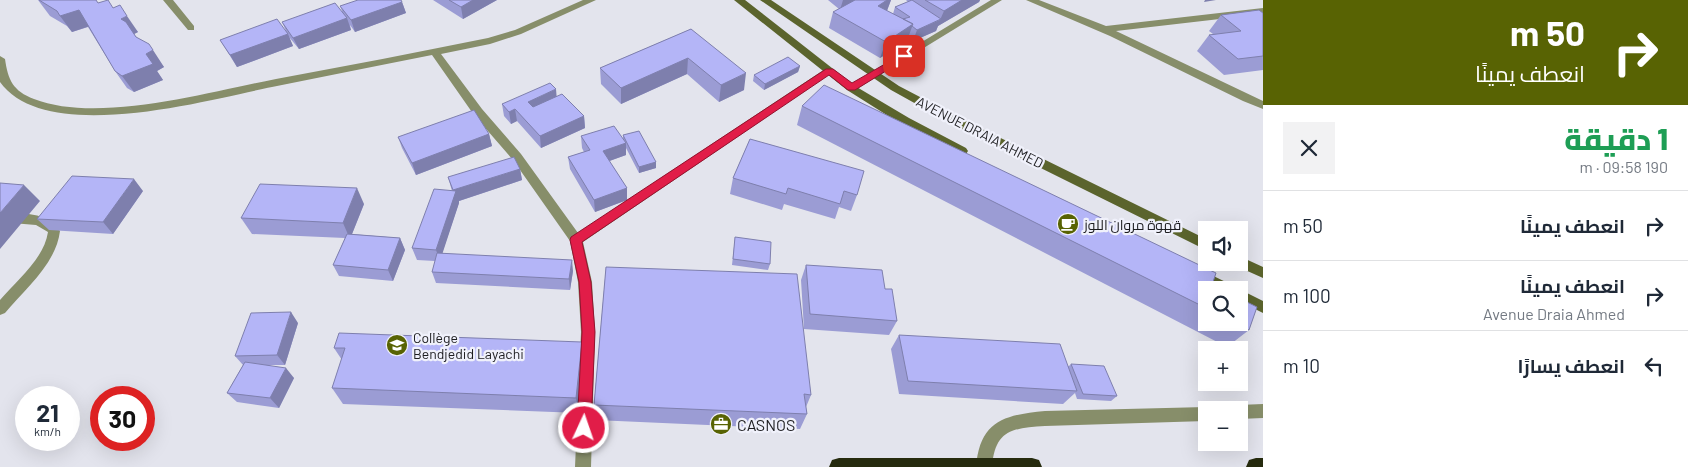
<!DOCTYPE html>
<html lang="ar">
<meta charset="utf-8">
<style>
body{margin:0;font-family:Barlow,Cairo,sans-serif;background:#f2f2f3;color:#1f2937;direction:rtl;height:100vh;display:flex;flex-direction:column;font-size:19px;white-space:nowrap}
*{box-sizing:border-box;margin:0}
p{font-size:16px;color:#747a83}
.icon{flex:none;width:28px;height:28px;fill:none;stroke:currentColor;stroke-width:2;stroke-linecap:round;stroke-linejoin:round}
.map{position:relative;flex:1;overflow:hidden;direction:ltr}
.details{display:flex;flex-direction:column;background:#fff;width:425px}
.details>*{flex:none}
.top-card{background:#586303;color:#fff;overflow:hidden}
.tools{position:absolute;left:1198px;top:221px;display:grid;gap:10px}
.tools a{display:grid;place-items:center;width:50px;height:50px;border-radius:0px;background:#fff;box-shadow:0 5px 20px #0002;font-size:25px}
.speed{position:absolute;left:15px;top:386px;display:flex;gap:10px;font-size:25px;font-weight:700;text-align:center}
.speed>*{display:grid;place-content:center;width:65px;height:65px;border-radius:50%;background:#fff;box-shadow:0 5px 20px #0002;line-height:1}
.speed small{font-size:12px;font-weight:400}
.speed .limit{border:8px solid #d22;background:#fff;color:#111}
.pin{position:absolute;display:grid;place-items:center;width:42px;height:42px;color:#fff;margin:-21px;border-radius:10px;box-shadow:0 2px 8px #0006}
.me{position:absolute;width:55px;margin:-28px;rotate:3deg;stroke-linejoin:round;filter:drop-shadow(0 0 4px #0008)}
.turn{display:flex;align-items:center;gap:18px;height:105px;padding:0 20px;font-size:22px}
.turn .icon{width:65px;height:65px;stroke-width:2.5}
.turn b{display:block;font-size:35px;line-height:42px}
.round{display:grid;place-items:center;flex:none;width:52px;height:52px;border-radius:0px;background:#f2f2f3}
.summary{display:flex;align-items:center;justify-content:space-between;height:85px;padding:0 20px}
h1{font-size:30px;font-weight:800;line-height:38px;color:#1e9e55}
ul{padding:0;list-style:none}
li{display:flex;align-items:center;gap:15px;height:70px;padding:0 20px;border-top:1px solid #e0e1e3}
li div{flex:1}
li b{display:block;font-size:19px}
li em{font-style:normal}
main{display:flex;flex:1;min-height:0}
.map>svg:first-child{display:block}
</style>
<main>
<section class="details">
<div class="top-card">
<div class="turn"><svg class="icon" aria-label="right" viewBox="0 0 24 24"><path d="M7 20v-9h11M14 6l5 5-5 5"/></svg><div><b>50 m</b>انعطف يمينًا</div></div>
</div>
<div class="summary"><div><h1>1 دقيقة</h1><p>190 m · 09:58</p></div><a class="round"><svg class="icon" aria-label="close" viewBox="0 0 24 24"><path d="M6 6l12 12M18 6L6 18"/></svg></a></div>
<ul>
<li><svg class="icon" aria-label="right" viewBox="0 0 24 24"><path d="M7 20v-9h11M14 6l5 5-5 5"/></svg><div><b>انعطف يمينًا</b></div><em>50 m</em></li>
<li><svg class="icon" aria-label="right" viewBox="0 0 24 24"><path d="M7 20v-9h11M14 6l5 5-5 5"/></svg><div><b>انعطف يمينًا</b><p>Avenue Draia Ahmed</p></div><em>100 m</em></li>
<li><svg class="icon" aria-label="left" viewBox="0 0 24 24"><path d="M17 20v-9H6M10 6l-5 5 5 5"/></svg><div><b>انعطف يسارًا</b></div><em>10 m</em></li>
</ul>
</section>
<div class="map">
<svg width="1263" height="467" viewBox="0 0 1263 467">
<rect width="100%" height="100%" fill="#e3e4ed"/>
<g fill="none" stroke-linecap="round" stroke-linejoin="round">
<path fill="#878e6a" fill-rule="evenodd" d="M0,212C19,214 49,211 60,231C56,264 25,289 5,313L0,315V300C17,280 44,259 48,232L36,225L0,222Z"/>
<path fill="#878e6a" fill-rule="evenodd" d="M163,0H173L194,26V30H188Z
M583,0H596L521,34L490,44L441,54L482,109L521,154L578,233L825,69L829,68L834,71L583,242L592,282L595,332L591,467H575L581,332L578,282L570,241L513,160L474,115L432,55C378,66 325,76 272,87C207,100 46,146 0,82V56L5,59C8,80 13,91 34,99C98,124 209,92 276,79C347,66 418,52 488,38L515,30Z
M991,0H1002L855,90H847L846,88Z
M1026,0H1039L1106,26L1263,8V14L1116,31L1263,101V109L1243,101L1110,36Z
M1263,404V418L1239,419V410H1232L1234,407L1239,405Z
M1206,407L1212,410H1206V421L1045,426C1012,428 995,430 992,467H976C980,421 1004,415 1045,411Z"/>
<path fill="#5b642d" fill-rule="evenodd" d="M734,0H745L855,86L909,118L966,148L968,151L966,154H958L901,124L847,90Z
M760,0H771L899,86L962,119L1206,239V250L954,125L891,90Z
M1239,256L1263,267V278L1234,265L1233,262H1239Z
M1199,269L1234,286L1236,290H1217L1194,278L1192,274L1194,270Z
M1239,289L1263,301V313L1239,301L1237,290Z"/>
<path fill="#262b0e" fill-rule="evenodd" d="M839,458H1032L1039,460L1042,467H829L832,460Z
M1256,458H1263V467H1246L1249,460Z"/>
</g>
<path fill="#9b9cd4" d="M38,0H96L98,3L113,8L138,32L134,34L136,37L164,67L157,71L163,80L134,92L127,88L115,71L88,27L72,32L67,26L50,16Z
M433,0H497L463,19Z
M828,0H891L887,11L893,14L895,7L908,2L906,0H980L979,2L938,26L936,31L913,41L908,38L907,41L880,58L829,28L833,12L839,9Z
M402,2L406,13L355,32L350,25L351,30L299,49L289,37L293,46L237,67L220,40L286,31L282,22L342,11L340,6Z
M1263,13V70L1224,75L1197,51L1209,35L1213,34L1209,31L1221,15Z
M691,29L744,90L719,102L687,74L621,104L601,84L600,68Z
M800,66L798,72L764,90L753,81L754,75Z
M557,96L584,116L585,128L541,148L517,121L511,124L504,116L502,104Z
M802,106L1206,290V322H1239L1249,330L1227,347L797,125Z
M489,134L492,146L416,175L402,148L398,137Z
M623,135L656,162V168L639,173L626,148V155L609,161L627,188V200L595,212L570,169L568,157L584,152L582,148L581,136L623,138Z
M750,139L857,195L851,211L839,207L835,219L784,204L782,210L730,194L733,178Z
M520,169L522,180L459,201V203L442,253L573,271L570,290L436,283L432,272L435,261L417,260L412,248L452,191L448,177Z
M143,191L113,234L49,230L37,219Z
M364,204L352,234L400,238L405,250L393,281L339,276L333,265L345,238L252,234L241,218Z
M735,237L770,264L768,270L732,265Z
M806,265L885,289L897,321L889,335L804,329L801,280Z
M606,267L811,395L806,407L807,414L800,429L595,420L594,405Z
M298,323L285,365H269L294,378L279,408L237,402L227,393L243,365L235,356Z
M899,335L1069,366L1071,364L1117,396L1111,401L1077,399L1075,393L1063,404L899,394L891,349Z
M582,342L584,359L579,413L343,404L332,388L342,360L334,348Z"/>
<path fill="#7e7fad" d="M473,0H497L463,19L461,7Z
M843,0H864L840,10Z
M887,0H891L886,13L878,6Z
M962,0H980L979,2L938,26L936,31L913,41L917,30L940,20L944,11Z
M1205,0H1216L1204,2Z
M402,2L406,13L355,32L351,20Z
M79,10L90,26L72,32L60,16Z
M127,16L138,32L132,35L121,19Z
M347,18L351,30L299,49L293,38Z
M913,24L907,41L880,58L886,42Z
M288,34L293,46L237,67L230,55Z
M153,50L164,67L157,71L163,80L134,92L122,76L146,54Z
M688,58L687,74L621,104V88Z
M800,66L798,72L764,90L765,84Z
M746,73L744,90L719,102L721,85Z
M556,89L557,101L530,114L528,102Z
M515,109L517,121L511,124L509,112Z
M584,116L585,128L541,148L540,136Z
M489,134L492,146L416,175L412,163Z
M626,143V155L604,163L603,151Z
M656,162V168L639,173V167Z
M520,169L522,180L459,201V203L440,261L436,250L453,190Z
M134,179L143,191L113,234L103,222Z
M24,185L40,201L0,249V213Z
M357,188L364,204L350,239L343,223Z
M627,188V200L595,212L594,200Z
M400,238L405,250L393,281L388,270Z
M572,260L573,271L570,290L569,279Z
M291,312L298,323L285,365L277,355Z
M582,342L584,359L579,413L576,398Z
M286,368L294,378L279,408L270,398Z"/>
<path fill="#b4b5f7" stroke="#7e7fad" d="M39,0H96L98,3L108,0L113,8L120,5L127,16L121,19L126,22L136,37L149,44L153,50L146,54L153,64L122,76L115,71L79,10L60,16L57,11Z
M358,0H401L402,2L351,20L340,6Z
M449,0H473L461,7Z
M855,0H887L878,6L913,24L886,42L833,12Z
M912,0L941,19L917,30L912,26L913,24L903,19L910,17L895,7Z
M925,0H962L944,11Z
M335,3L347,18L293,38L282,22Z
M1259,10L1263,13V56L1238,59L1209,35L1241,31L1221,15Z
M277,19L288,34L230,55L220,40Z
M691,29L746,73L721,85L688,58L621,88L600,68Z
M788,57L800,66L765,84L754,75Z
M550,83L556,89L528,102L533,107L562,94L584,116L540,136L515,109L509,112L502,104Z
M824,85L1216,273L1212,285L1222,290H1206V308L802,106Z
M474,110L489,134L412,163L398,137Z
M614,126L626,143L603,151L627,188L594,200L568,157L590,150L581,136Z
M639,131L656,162L639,167L623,135Z
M750,139L864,171L857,195L844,191L840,204L788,188L786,194L733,178Z
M514,157L520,169L453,190L448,177Z
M72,176L134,179L103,222L37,219Z
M0,183L24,185L0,213Z
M260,184L357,188L343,223L241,218Z
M434,189L456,191L436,250L412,248Z
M347,234L400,238L388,270L333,265Z
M735,237L771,242L770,264L733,259Z
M437,253L572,260L569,279L432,272Z
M806,265L882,270L885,289H892L897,321L810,314Z
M606,267L797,274L811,395L804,394L807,414L594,405Z
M1239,298L1257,307L1249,330L1235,322H1239Z
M291,312L277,355L235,356L251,313Z
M339,333L582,342L576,398L332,388L345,348H334Z
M899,335L1060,344L1077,391L908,381Z
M245,362L286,368L270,398L227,393Z
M1071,364L1104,366L1117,396L1083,394Z"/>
<path fill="#e11d48" stroke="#92132f" d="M904,53L909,56L907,58L855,90H848L829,75L582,242L591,282L595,332L591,428L589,433L584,435L579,433L577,428L582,332L579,282L570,240L571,237L826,69H833L852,83Z"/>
<defs>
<g id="cafe-disc" transform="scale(1.125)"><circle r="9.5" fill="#586303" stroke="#f0f1fb"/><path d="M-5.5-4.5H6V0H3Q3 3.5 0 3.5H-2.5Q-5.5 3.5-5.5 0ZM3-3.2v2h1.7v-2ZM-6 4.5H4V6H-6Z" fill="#fff"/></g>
<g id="school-disc" transform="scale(1.125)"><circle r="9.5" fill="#586303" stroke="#f0f1fb"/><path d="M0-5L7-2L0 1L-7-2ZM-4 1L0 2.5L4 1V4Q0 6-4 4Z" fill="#fff"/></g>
<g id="office-disc" transform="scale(1.125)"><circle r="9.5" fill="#586303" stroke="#f0f1fb"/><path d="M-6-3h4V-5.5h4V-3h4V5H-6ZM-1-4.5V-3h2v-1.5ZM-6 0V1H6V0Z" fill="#fff"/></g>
</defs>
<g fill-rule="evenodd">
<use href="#cafe-disc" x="1068" y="224"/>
<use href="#school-disc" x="397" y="345"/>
<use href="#office-disc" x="721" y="424"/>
</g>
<g text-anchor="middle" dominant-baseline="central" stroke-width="4.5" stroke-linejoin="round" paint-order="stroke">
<g font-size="14" fill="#1d1d20" stroke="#f0f1fb">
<text transform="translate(980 132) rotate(27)">AVENUE DRAIA AHMED</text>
</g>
<g font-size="14" fill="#1d1d20" stroke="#f0f1fb" text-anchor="start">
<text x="1084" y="224">قهوة مروان اللوز</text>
<text x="413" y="337">Collège<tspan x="413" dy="16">Bendjedid Layachi</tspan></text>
</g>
<g font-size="16" fill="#1d1d20" stroke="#f0f1fb" text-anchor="start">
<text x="737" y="424">CASNOS</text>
</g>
</g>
</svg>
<div class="tools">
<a><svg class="icon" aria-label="sound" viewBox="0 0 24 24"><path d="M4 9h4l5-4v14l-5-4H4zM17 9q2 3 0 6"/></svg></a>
<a><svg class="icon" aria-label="search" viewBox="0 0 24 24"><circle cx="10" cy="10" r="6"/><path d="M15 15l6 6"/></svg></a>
<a>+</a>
<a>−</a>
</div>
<div class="speed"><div>21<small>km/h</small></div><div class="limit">30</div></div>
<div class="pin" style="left:904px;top:56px;background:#d93025"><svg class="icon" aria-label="arrive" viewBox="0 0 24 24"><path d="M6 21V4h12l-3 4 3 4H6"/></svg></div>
<svg class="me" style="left:584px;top:428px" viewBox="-20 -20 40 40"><circle r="17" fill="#e11d48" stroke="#fff" stroke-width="3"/><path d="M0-11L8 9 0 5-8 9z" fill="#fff"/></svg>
</div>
</main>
